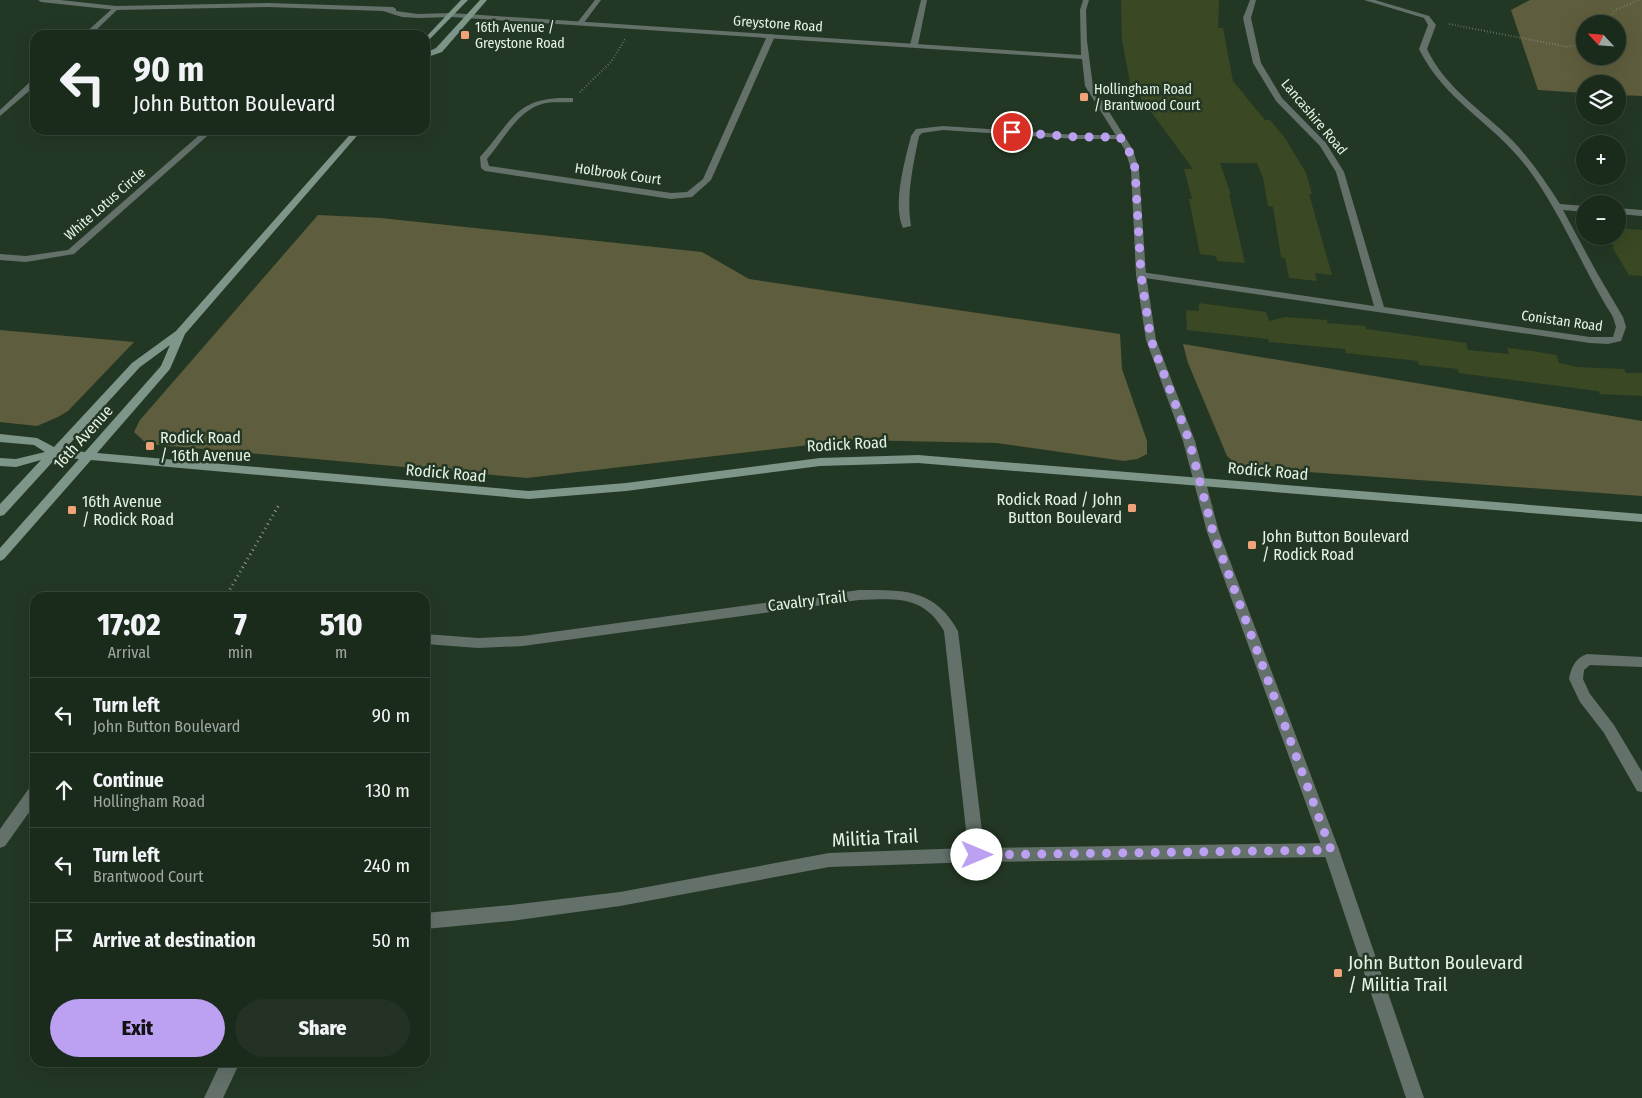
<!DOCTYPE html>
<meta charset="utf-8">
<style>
body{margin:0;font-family:"Fira Sans Condensed",sans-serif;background:#233224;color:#f1f3f6;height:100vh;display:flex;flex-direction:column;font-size:19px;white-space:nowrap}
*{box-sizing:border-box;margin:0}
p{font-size:16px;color:#9fa7a3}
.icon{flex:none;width:28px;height:28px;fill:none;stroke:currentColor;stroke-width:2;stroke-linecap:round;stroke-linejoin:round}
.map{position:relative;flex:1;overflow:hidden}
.sheet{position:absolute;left:30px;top:592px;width:400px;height:475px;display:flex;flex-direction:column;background:#1a2a1b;border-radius:15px;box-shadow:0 5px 20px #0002,0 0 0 1px #38463a}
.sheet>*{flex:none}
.guide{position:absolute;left:30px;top:30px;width:400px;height:105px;border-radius:15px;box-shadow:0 5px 20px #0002,0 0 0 1px #38463a;background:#1a2a1b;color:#f1f3f6;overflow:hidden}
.needle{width:32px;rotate:296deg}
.fabs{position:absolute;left:1576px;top:15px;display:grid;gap:10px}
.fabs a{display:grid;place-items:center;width:50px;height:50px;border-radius:50%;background:#1a2a1b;box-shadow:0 5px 20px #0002,0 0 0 1px #38463a;font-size:25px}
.pin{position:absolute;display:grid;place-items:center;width:42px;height:42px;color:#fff;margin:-21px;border:2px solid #fff;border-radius:50%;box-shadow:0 1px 5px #0007}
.me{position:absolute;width:55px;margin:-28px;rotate:90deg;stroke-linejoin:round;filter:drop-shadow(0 0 4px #0008)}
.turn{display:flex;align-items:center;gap:18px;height:105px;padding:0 20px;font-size:22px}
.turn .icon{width:65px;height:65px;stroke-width:2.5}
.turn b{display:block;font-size:35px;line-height:42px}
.eta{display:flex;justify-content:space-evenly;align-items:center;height:85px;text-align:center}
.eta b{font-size:30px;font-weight:800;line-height:35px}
.primary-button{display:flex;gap:10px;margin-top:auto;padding:10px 20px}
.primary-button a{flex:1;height:58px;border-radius:30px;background:#bca0f2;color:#111;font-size:20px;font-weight:800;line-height:58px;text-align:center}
.primary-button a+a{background:#233224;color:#f1f3f6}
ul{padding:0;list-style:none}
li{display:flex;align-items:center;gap:15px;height:75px;padding:0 20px;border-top:1px solid #38463a}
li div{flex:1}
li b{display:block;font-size:19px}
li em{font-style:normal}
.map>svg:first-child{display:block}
</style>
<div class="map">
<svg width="1642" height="1098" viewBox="0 0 1642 1098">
<rect width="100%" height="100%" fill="#233824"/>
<path fill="#5e5d3d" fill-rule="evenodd" d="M1530,0H1642V96L1618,95V84H1585V93L1538,90L1511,10ZM1585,24H1618V56H1585Z
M318,215L381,218L702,252L749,279L1120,334L1122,369L1147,441V454L1137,459L1124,461L996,443L852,440L527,478L147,444L134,432L140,420Z
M0,330L134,342L68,411L58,417L37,426L0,422Z
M1183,344L1642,421V496L1239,467L1227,456L1188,363Z"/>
<path fill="#3a4823" d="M1121,0H1219L1218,28H1223L1233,81L1265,120H1270L1285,138L1306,173L1312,194H1309L1332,275L1315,273L1317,281L1289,278L1285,258L1281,257L1273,207L1268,206L1263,178L1257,163H1220L1231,195L1229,194L1245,263L1217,261L1216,256L1200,254L1189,199H1192L1184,169H1193L1130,83L1122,40Z
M1618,228L1642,230V276L1629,275L1612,247H1614L1607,236H1618Z
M1199,303L1266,312L1269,321L1285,317L1327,320V323L1365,326L1366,329L1466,343L1468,350L1509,354L1507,348L1532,351L1556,355L1559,363L1577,367L1624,369L1626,373H1642V396L1600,394L1598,391L1459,373L1458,369L1419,365L1418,361L1346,353L1345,349L1269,342L1268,339L1187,330L1186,310L1199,311Z"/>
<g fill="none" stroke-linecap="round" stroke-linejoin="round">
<path stroke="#8b9c8c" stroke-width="2" stroke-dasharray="0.5 2.5" stroke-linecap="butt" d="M1449,24L1568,47L1585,43
M1606,24L1615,10L1639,0
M580,92L611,62L626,38"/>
<path stroke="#8b9c8c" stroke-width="3" stroke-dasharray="1 4" stroke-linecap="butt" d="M225,598L280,503"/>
<path fill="#63716a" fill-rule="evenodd" d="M595,0H601L583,24H579L577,23Z
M921,0H927L918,45L914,47L910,45Z
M1250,0H1256L1251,18L1261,63L1282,98L1326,143L1344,172L1384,307L1590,337H1613L1616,327L1613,317C1582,268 1561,212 1526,166C1493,123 1443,99 1419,49L1428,25L1424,18L1364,0H1375L1429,16L1436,25L1427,49C1446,89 1482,110 1512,140C1531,160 1546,182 1560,204L1585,206V212L1563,210L1597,273L1623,317L1626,327L1621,341L1608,344L1590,343L1138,277L1136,275L1141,272L1374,306L1336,172L1320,146L1276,101L1253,63L1243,18Z
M114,7L119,8L91,35H83Z
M771,34L775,36L711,180L692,197L671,199L485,171L481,168L480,157C512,122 515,96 570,98H573V102C562,103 552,101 542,104C517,111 503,141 487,159L489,166L671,193L687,192L703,179L767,36Z
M32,80H35V86L0,116V110Z
M943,126L1077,135H1120L1124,137L1120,139H1077L943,130L922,133L919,136C913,166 906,195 911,226L903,228C892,204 905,161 911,136L916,129Z
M205,130H214L74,254L26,262L0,260V254L26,256L68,250Z
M1618,208L1642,210V216L1618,214Z
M859,590C903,590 934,588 958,631L984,848L1331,843L1337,845L1339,850L1337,855L1331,857L977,862L829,867L620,906L511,921L425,929V913L511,905L620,892L829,853L968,848L944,631C923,595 896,599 859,600L523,646L478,648L425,644V634L478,638L523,636Z
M1587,654L1642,657V667L1590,665L1584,670L1583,679L1590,694L1614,725L1642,772V792L1637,791L1604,733L1580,702L1569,679C1571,668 1575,658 1587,654Z
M35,786V804L5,846L0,848V829L30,787Z
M221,1062H240L223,1098H204Z"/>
<path fill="#63716a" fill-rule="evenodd" d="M38,0H60L116,6L268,3L393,7L396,9V11L418,14L451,13L1081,55L1080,10L1083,0H1089L1086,10L1087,41L1093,86L1133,150L1139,169L1146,275L1156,340L1195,441L1219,532L1339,850L1424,1098H1406L1323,850L1207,532L1183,441L1146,340L1136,275L1131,169L1125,150L1085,86L1082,59L451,17L418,18L402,17L383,11L268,7L116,10L41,2Z"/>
<path fill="#7e958a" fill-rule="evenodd" d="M461,0H468L425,44V38Z
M480,0H487L442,52L425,58V53L436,48Z
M354,130H362L185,334L170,369L97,453L529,491L626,483L820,458L918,455L1642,514V522L918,463L820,466L626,491L529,499L91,460L4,559L0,561V548L79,459L57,457L4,515L0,516V504L41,460L16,467L0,466V458L16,459L45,452L34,445L0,442V434L37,438L54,447L132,363L176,331ZM170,345L161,366L85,452L64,450L140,367Z"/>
</g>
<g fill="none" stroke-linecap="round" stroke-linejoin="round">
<path stroke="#bca0f2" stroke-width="9" stroke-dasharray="0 16.2" d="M977,855L1331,850L1213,532L1189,440L1151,340L1141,275L1135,169L1133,158L1120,137H1077L1012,132"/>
</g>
<g fill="#f0a279" stroke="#233824" stroke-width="2">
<rect x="460" y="30" width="10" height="10" rx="2.5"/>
<rect x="1079" y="92" width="10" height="10" rx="2.5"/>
<rect x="145" y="441" width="10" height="10" rx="2.5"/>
<rect x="1127" y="503" width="10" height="10" rx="2.5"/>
<rect x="67" y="505" width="10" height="10" rx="2.5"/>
<rect x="1247" y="540" width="10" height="10" rx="2.5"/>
<rect x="1333" y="968" width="10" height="10" rx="2.5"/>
</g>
<g text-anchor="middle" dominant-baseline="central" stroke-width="5" stroke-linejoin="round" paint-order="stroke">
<g font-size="14" fill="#e6f3e6" stroke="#233824">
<text transform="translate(778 24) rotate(4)">Greystone Road</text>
<text transform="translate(1314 117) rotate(50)">Lancashire Road</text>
<text transform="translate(618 174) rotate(8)">Holbrook Court</text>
<text transform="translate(105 204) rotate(-41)">White Lotus Circle</text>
<text transform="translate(1562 321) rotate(8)">Conistan Road</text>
</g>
<g font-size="14" fill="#e6f3e6" stroke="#233824" text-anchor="start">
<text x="475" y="27">16th Avenue /<tspan x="475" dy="16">Greystone Road</tspan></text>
<text x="1094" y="89">Hollingham Road<tspan x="1094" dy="16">/ Brantwood Court</tspan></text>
</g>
<g font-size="16" fill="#e6f3e6" stroke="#233824">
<text transform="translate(83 437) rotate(-48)">16th Avenue</text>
<text transform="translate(847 444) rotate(-3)">Rodick Road</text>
<text transform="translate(1268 471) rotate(5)">Rodick Road</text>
<text transform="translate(446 473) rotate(5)">Rodick Road</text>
<text transform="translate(807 601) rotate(-7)">Cavalry Trail</text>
</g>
<g font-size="16" fill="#e6f3e6" stroke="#233824" text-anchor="start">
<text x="160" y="437">Rodick Road<tspan x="160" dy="18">/ 16th Avenue</tspan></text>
<text x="1122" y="499" text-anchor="end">Rodick Road / John<tspan x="1122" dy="18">Button Boulevard</tspan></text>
<text x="82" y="501">16th Avenue<tspan x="82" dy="18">/ Rodick Road</tspan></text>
<text x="1262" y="536">John Button Boulevard<tspan x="1262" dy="18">/ Rodick Road</tspan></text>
</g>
<g font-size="19" fill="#e6f3e6" stroke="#233824">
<text transform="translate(875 838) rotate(-3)">Militia Trail</text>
</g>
<g font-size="19" fill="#e6f3e6" stroke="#233824" text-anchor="start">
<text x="1348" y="962">John Button Boulevard<tspan x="1348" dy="22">/ Militia Trail</tspan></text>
</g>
</g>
</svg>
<div class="fabs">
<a><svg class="needle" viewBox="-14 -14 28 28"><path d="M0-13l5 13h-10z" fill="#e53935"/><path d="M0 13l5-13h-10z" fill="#9fa7a3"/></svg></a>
<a><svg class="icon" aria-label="layers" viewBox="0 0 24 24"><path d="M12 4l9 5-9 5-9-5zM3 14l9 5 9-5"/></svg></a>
<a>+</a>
<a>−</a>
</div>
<div class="pin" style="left:1012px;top:132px;background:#d93025"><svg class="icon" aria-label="arrive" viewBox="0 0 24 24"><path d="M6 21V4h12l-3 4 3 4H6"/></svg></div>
<svg class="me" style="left:977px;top:855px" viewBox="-20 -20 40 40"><circle r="19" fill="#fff"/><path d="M0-13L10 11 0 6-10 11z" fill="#bca0f2"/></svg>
<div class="guide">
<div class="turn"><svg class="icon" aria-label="left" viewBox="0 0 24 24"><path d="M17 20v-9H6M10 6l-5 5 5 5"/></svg><div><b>90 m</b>John Button Boulevard</div></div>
</div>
<section class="sheet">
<div class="eta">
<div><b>17:02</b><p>Arrival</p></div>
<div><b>7</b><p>min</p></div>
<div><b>510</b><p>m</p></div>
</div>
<ul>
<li><svg class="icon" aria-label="left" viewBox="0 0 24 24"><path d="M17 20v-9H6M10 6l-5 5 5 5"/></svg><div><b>Turn left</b><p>John Button Boulevard</p></div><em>90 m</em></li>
<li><svg class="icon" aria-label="ahead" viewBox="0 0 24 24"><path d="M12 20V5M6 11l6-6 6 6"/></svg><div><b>Continue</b><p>Hollingham Road</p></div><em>130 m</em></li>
<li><svg class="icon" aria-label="left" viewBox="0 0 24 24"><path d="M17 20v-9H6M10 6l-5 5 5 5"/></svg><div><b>Turn left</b><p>Brantwood Court</p></div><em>240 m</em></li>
<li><svg class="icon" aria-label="arrive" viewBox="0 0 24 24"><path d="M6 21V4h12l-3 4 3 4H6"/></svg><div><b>Arrive at destination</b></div><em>50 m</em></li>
</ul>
<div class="primary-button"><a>Exit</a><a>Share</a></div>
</section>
</div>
